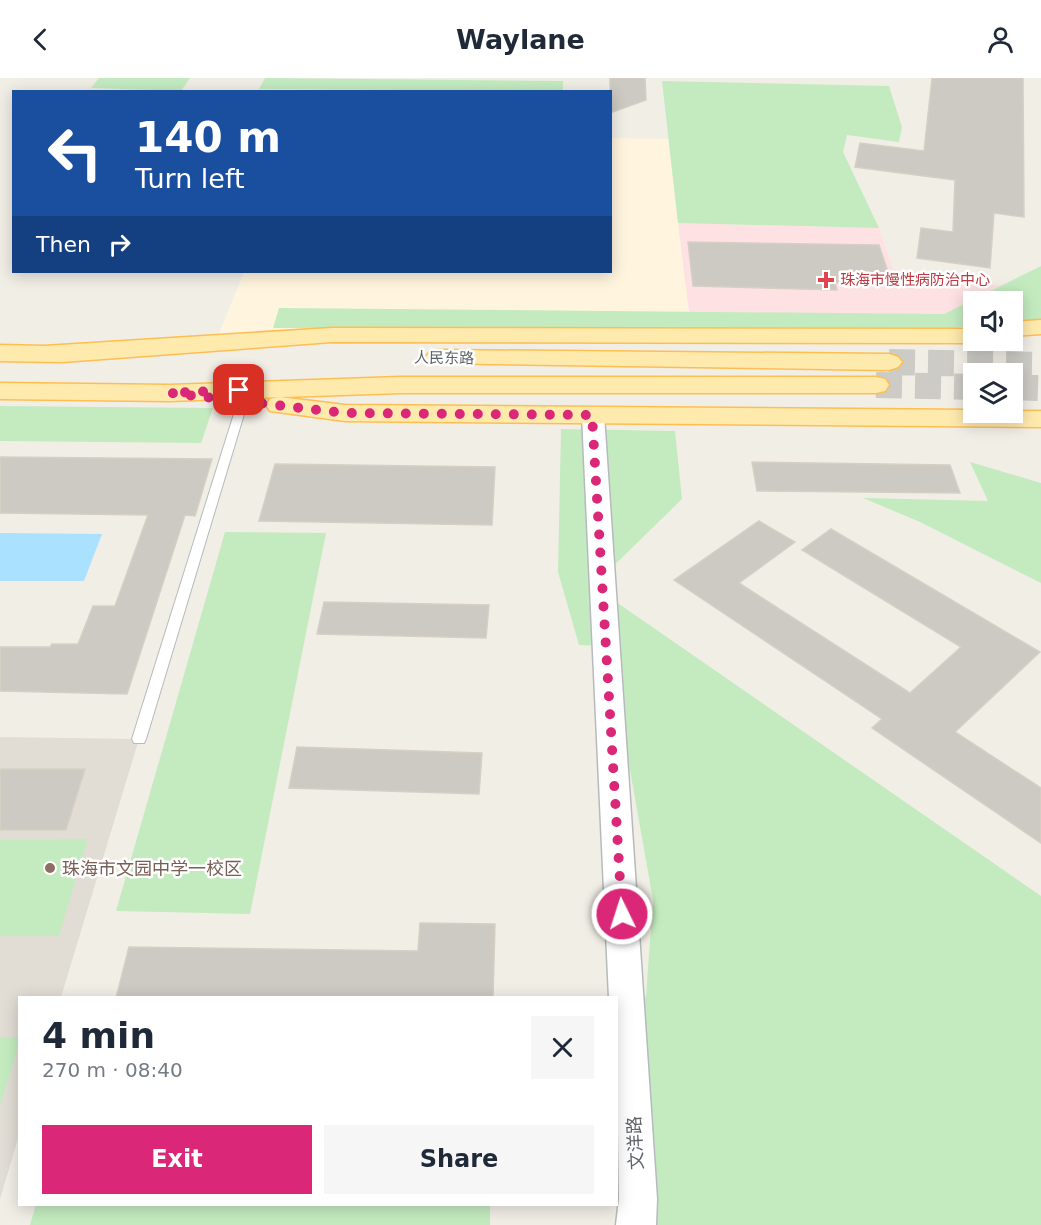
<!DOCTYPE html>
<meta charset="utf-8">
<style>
body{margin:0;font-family:"DejaVu Sans","Noto Sans SC",sans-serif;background:#f6f6f7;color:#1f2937;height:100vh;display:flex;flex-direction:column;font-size:22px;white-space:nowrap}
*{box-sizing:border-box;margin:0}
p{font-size:20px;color:#747a83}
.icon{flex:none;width:33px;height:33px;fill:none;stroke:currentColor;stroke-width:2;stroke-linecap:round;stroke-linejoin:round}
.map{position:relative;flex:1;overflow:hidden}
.side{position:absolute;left:18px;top:918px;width:600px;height:210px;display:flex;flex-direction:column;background:#fff;border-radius:0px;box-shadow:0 3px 15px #0003}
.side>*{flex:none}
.top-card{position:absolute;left:12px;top:12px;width:600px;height:183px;border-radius:0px;box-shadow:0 3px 15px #0003;background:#1a4fa0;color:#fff;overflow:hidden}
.buttons{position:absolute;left:963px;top:213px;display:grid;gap:12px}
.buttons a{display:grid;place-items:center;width:60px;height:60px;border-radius:0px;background:#fff;box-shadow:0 3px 15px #0003;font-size:30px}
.pin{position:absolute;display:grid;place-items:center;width:51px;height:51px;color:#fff;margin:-26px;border-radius:12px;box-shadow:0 3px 9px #0006}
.me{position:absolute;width:66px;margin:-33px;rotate:356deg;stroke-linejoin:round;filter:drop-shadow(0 0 4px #0008)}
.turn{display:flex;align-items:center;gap:21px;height:126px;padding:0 24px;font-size:27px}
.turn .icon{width:78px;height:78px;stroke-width:2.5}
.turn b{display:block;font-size:42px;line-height:51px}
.then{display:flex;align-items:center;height:57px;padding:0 24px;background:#0003;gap:12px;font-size:22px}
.round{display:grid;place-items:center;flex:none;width:63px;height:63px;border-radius:0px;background:#f6f6f7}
.headline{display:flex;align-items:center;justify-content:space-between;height:102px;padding:0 24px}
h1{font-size:36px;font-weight:700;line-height:45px}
.action{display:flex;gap:12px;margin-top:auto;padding:12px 24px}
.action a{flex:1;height:69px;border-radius:0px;background:#db2777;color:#fff;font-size:24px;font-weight:700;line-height:69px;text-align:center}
.action a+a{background:#f6f6f7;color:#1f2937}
header{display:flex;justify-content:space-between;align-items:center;height:78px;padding:0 24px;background:#fff;font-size:27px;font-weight:700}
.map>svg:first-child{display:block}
</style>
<header><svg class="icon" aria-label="back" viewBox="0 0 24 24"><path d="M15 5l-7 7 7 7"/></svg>Waylane<svg class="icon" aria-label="person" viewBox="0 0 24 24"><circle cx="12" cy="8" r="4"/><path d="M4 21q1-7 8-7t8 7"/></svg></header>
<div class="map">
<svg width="1041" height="1147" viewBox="0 0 1041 1147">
<rect width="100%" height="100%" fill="#f1eee6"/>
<path fill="#fff4de" d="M611,60L668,61L692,257L216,263L244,194H610Z"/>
<path fill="#e1ddd5" d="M0,659L139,661L61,919L20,920L19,1057L0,1121Z"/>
<path fill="#fee2e3" d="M678,145L879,150L893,191L1041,214V249L1013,251L1012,224H974L973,253L692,257Z"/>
<path fill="#c4ebc0" d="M99,0H190L181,13L91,10Z
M265,0L563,3V13L259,11Z
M662,3L889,8L902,49L899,64L847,57L843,74L879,150L678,145Z
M1041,188V241L1013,244L1012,224H974L973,248L952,250H273L279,230L944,236Z
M0,328L213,330L201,365L0,363Z
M561,351L675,353L682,421L593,508L1041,818V1147H618L629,941L646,918L653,822L608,568L579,567L558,494Z
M970,384L1041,405V505L920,444L863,420L988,423Z
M225,454L326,455L250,836L116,833Z
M88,761L59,858H0V762Z
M0,959H19L20,963L0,1028Z
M36,1126H490V1147H30Z"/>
<path fill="#a9e1ff" d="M0,455L102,456L84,503H0Z"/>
<path fill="#cdc9c3" stroke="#d7cfc4" stroke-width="1.5" d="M610,0H645L646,22L610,35Z
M932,0H1023L1024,139L994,135L990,190L917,180L921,150L953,154L955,102L855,89L860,65L924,73Z
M688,164L879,167L892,206L835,205L837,212L693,208Z
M0,379L212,381L195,438L185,437L127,616L0,613V569H50L52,566H78L93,528H115L148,437L0,435Z
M752,384L950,387L960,415L757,413Z
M275,386L495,389L492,447L259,443Z
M759,443L795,464L739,505L910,615L961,569L802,472L831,451L1040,574L955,654L1041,710V765L872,650L882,641L674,502Z
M324,524L489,527L486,560L317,556Z
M297,669L482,675L479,716L289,710Z
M0,691H85L66,752H0Z
M420,845L495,846L493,920H116L129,869L418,873Z"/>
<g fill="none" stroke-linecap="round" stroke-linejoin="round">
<path stroke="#cccbc6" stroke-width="26" stroke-dasharray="26 13" stroke-linecap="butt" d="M889,284L1041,287
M876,307L974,309
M1012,309L1041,310"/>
<g stroke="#b6babe" stroke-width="2">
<path id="service" d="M243,320L248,323L146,661L144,665H134L132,661L238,323Z"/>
</g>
<g stroke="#b6babe" stroke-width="3">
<path id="minor" d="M593,330L601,332L604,337L657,1121L656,1147H616L619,1121L616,920H609L582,337L585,332Z"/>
</g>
<g stroke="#ffbe52" stroke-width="3">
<path id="primary" d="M1041,242V256L1012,258V244Z
M332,250L974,251V262H983L974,265L332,264L62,284L0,283V267L44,268Z
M438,272L889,276L898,279L902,284L898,289L889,292L429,285L425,280L429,275Z
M400,299H876L885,301L889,307L885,313L876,315H400L170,323L0,321V305L170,307Z
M279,319L345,327L974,332V334L1041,333V349L345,343L270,333L266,327L270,321Z"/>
</g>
<use href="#service" fill="#fff" fill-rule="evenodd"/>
<use href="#minor" fill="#fff" fill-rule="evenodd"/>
<use href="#primary" fill="#ffeaae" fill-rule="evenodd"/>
</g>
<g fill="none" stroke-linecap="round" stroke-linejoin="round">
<path stroke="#db2777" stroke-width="10" stroke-dasharray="0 18" d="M239,312L170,315L345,335L592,337L622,836"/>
</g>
<path fill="#e0444e" stroke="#fff" stroke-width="2" d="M823 193h6v6h6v6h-6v6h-6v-6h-6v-6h6z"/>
<circle fill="#8d6e63" stroke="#fff" stroke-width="2" cx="50" cy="790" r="6"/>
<g text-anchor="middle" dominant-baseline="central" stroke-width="5" stroke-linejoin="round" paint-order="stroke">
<g font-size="15" fill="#be3a42" stroke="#fff" text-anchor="start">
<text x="840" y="202">珠海市慢性病防治中心</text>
</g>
<g font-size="15" fill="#5d6368" stroke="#fff">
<text transform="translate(444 280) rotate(1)">人民东路</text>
</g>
<g font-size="18" fill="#785e54" stroke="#fff" text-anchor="start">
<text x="62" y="790">珠海市文园中学一校区</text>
</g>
<g font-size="18" fill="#5d6368" stroke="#fff">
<text transform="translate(635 1065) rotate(-93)">文洋路</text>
</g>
</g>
</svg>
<div class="buttons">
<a><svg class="icon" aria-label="sound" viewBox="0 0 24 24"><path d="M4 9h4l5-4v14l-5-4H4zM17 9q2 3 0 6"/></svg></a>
<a><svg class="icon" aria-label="layers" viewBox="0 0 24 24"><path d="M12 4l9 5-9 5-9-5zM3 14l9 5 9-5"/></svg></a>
</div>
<div class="pin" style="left:239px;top:312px;background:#d93025"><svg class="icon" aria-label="arrive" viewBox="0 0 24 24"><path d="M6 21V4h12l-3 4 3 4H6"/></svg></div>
<svg class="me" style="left:622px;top:836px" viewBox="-20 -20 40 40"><circle r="17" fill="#db2777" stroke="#fff" stroke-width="3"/><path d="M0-11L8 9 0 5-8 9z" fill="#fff"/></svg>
<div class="top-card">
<div class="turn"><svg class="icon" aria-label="left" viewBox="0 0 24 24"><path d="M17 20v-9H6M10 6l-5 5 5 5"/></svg><div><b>140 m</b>Turn left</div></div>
<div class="then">Then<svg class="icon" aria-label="right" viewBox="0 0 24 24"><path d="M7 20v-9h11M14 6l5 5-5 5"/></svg></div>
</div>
<section class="side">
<div class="headline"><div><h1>4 min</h1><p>270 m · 08:40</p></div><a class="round"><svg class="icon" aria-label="close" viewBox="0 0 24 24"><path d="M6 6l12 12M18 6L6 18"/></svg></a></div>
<div class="action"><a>Exit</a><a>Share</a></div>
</section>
</div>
